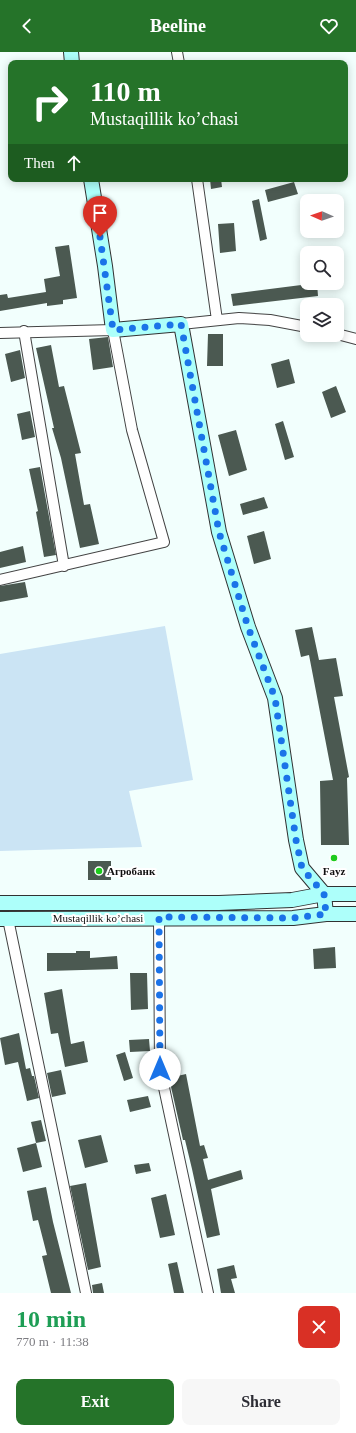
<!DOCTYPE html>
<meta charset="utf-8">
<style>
body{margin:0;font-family:Georgia,serif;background:#f7f7f7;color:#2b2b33;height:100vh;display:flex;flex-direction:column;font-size:15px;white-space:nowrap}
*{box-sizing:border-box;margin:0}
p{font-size:13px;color:#7c7c81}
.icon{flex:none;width:22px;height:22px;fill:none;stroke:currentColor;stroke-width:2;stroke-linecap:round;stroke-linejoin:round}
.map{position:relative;height:1241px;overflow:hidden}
.details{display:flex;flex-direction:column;background:#fff;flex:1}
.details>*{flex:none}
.top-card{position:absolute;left:8px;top:8px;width:340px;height:122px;border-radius:8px;box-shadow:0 2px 10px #0003;background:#257329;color:#fff;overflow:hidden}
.needle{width:26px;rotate:272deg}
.fabs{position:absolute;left:300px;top:142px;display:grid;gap:8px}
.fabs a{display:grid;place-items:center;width:44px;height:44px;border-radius:8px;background:#fff;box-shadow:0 2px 10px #0003;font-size:20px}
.pin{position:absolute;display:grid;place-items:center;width:34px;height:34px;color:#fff;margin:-41px -17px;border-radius:50% 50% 50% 0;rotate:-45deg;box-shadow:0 0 4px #0007}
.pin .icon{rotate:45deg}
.me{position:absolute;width:44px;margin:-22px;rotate:0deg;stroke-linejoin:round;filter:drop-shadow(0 0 3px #0008)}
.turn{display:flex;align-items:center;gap:14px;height:84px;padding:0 16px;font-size:18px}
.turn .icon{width:52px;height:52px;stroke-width:2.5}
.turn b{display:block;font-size:28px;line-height:34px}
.then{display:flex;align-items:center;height:38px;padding:0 16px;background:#0003;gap:8px;font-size:15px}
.round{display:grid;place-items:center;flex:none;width:42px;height:42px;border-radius:8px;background:#f7f7f7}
.summary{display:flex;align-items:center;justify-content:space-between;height:68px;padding:0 16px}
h1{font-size:24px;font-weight:700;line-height:30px;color:#1e9e55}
.primary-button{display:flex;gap:8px;margin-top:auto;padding:8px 16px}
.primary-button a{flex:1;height:46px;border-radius:8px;background:#257329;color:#fff;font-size:16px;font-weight:700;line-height:46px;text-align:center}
.primary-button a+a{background:#f7f7f7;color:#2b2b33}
header{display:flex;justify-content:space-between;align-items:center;height:52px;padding:0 16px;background:#257329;color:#fff;font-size:18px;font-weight:700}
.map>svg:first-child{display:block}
</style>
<header><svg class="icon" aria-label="back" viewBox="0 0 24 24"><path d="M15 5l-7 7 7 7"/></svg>Beeline<svg class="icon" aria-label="heart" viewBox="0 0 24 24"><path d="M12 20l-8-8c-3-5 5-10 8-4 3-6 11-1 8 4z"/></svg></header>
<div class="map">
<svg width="356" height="1241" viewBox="0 0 356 1241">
<rect width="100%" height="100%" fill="#f2fffd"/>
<path fill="#cbe4f4" d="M165,574L193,728L129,739L142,795L0,799V602Z"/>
<path fill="#4b5951" d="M210,127H221L222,135L211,137Z
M294,130L298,142L268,150L265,138Z
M259,147L267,187L260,189L252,149Z
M234,171L236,199L220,201L218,172Z
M69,193L77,246L63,248V252L47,254V251L0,259V243L7,242L8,246L46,240L44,227L60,224L55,195Z
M317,231L318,244L233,254L231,242Z
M208,282H223V314H207Z
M108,285L113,315L93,318L89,287Z
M51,293L59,335L64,334L81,401L75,402L84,453L90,452L99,492L80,496L61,406L52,376H54L36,296Z
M20,298L25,326L11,330L5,302Z
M289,307L295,331L277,336L271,312Z
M336,334L346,360L331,366L322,340Z
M30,359L35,385L22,388L17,362Z
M283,369L294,405L285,408L275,372Z
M236,378L247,418L229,424L218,383Z
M40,415L56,503L44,505L36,460L38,459L29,417Z
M264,445L268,456L243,463L240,452Z
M264,479L271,507L254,512L247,484Z
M23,494L26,510L0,516V500Z
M25,530L28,545L0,550V534Z
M312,575L319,608L336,606L343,644L334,645L349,725L347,726L349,793H321L320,729L333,728L309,603L301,605L295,578Z
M88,809H111V828H88Z
M335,895L336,916L314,917L313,897Z
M76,899H90V906L117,904L118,917L47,919V901H76Z
M130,921H147L148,957L131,958Z
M62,937L71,992L84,989L88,1010L65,1015L58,981L51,982L44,941Z
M19,981L26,1017L30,1016L32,1024H34L39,1046L27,1049L18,1010L5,1013L0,986Z
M149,987L150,999L130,1000L129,988Z
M125,1000L133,1026L124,1029L116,1003Z
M61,1018L66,1042L52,1045L47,1021Z
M186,1022L200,1094L204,1093L208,1106L203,1107L208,1128L241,1118L243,1127L211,1137L220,1183L207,1186L192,1117L185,1088H183L169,1026Z
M148,1044L151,1055L130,1060L127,1048Z
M41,1068L46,1089L36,1091L31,1070Z
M101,1083L108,1110L85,1116L78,1088Z
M36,1091L42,1115L23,1120L17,1096Z
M149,1111L151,1119L136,1122L134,1113Z
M86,1131L101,1215L88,1218L70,1134Z
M46,1135L53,1170L71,1241H51L42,1204L47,1203L38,1168L33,1169L27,1139Z
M166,1142L175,1183L160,1186L151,1146Z
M177,1210L184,1241H174L168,1212Z
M234,1213L237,1226L231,1227L235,1241H221L217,1217Z
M102,1231L104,1241H93L92,1233Z"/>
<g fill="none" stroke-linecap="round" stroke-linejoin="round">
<g stroke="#434343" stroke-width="12">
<path id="street" d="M177,0L179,11
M197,127L217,268
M181,272L239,266L270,268L307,275
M24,279L64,514
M0,281L113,278L132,378L164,490L0,528
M337,282L356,287
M159,865L160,1017L208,1241
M8,867L86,1241"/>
</g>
<g stroke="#323232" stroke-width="16">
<path id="secondary" d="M71,0L72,11
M91,127L105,214L113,278L181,272L219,480L248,575L275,646L296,788L302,816L324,842L326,862
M0,851H219L292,848L324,842H356
M0,867L293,866L326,862H356"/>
</g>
<use href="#street" stroke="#fff" stroke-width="10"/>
<use href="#secondary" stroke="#adfffa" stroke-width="14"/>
</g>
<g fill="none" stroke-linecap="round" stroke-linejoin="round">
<path stroke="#1a73e8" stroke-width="7" stroke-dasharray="0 12.6" d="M100,185L113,278L181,272L219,480L248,575L275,646L296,788L302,816L324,842L326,862L293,866L159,865L160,1017"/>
</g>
<g fill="#1dcb1d" stroke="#fff" stroke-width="1.5">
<circle cx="334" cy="806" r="4"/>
<circle cx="99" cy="819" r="4"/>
</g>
<g text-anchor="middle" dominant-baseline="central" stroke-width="4" stroke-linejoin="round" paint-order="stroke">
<g font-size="11" font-weight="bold" fill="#101010" stroke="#fff" text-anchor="start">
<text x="107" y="819">Агробанк</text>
<text x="334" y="819" text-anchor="middle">Fayz</text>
</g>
<g font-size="11" fill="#101010" stroke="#fff">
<text x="98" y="866">Mustaqillik ko’chasi</text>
</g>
</g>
</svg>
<div class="fabs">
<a><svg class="needle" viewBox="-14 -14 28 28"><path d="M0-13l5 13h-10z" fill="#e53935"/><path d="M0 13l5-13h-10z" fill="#7c7c81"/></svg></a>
<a><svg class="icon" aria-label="search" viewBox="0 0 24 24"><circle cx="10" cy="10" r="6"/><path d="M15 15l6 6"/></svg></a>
<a><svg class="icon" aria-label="layers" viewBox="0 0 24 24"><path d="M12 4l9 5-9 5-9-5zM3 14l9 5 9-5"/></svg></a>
</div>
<div class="pin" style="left:100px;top:185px;background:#d93025"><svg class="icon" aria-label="arrive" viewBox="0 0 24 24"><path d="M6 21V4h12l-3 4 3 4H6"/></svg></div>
<svg class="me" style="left:160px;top:1017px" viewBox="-20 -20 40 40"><circle r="19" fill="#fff"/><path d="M0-13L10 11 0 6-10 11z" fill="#1a73e8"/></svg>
<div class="top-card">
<div class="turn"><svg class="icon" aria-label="right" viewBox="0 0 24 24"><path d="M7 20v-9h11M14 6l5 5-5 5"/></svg><div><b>110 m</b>Mustaqillik ko’chasi</div></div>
<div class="then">Then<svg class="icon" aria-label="ahead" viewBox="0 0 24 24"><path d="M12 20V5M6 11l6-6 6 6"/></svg></div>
</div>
</div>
<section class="details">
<div class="summary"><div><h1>10 min</h1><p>770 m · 11:38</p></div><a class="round" style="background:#d93025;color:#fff"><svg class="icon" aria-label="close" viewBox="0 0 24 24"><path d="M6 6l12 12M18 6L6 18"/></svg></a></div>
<div class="primary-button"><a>Exit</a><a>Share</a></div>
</section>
